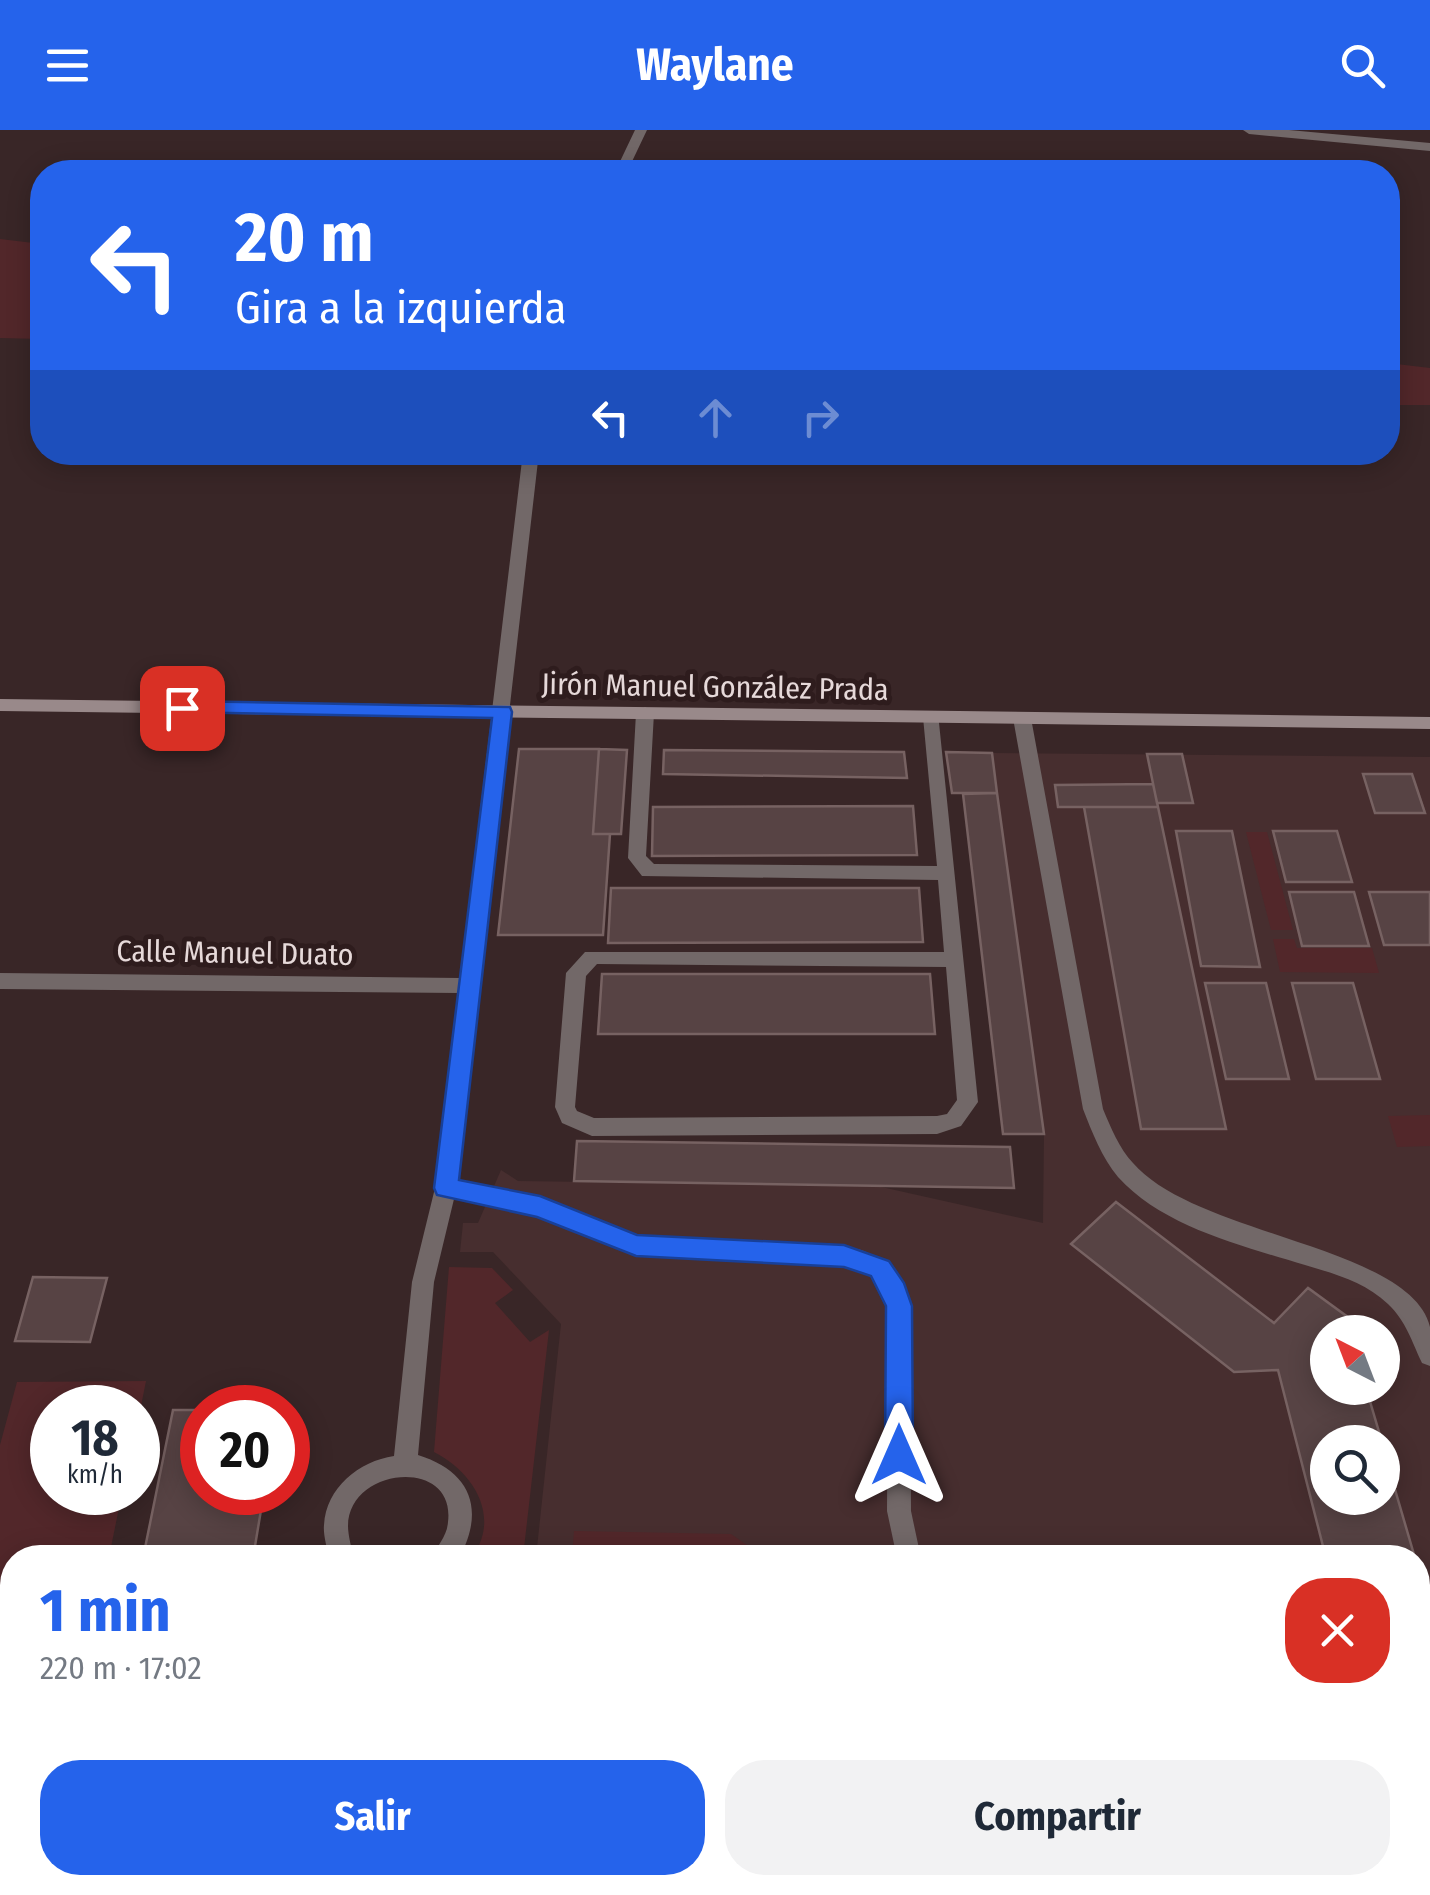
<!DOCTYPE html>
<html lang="es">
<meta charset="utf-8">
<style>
body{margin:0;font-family:"Fira Sans Condensed",sans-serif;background:#f2f2f3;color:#1f2937;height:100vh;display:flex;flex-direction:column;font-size:38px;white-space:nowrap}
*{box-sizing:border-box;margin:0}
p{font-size:32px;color:#747a83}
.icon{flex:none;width:55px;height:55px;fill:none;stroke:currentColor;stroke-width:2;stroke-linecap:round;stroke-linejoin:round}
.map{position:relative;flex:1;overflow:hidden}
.details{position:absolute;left:0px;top:1415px;width:1430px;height:350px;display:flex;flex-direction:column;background:#fff;border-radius:40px 40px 0 0;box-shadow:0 5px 25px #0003}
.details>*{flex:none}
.hud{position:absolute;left:30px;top:30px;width:1370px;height:305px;border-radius:40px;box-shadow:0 5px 25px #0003;background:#2563eb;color:#fff;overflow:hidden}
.needle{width:65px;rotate:318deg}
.tools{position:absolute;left:1310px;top:1185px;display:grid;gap:20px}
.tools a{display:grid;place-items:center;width:90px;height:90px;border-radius:50%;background:#fff;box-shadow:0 5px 25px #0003;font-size:50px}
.speed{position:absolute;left:30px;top:1255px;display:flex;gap:20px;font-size:50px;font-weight:700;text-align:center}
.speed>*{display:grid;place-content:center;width:130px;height:130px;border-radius:50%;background:#fff;box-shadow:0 5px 25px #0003;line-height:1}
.speed small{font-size:25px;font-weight:400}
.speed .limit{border:15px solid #d22;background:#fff;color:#111}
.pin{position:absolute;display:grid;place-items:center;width:85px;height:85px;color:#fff;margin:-42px;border-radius:20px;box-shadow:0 5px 15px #0006}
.me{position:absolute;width:110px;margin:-55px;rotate:0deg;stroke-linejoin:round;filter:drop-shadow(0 0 8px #0008)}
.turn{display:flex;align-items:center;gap:35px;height:210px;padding:0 40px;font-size:45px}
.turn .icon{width:130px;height:130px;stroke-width:2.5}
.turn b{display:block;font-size:70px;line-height:85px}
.lanes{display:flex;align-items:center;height:95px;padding:0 40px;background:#0003;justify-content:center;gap:50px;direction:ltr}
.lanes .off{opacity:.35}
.round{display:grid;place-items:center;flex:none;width:105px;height:105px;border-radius:40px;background:#f2f2f3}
.summary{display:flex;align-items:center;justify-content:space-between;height:170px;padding:0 40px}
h1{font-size:60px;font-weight:700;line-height:75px;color:#2563eb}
.primary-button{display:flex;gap:20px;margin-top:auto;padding:20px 40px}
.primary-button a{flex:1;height:115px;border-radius:40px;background:#2563eb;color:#fff;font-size:40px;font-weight:700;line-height:115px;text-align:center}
.primary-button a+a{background:#f2f2f3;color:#1f2937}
header{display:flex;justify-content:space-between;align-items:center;height:130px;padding:0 40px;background:#2563eb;color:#fff;font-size:45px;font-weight:700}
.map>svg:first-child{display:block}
</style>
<header><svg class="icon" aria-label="menu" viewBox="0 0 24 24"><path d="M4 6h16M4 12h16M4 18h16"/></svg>Waylane<svg class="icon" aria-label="search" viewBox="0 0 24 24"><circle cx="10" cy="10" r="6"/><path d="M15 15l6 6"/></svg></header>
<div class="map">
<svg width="1430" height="1765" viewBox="0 0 1430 1765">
<rect width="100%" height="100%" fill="#392627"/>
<path fill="#472e2f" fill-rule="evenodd" d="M992,623L1430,627V1765H0V1746H12V1752H1418V1428L536,1427L561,1194L493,1122H460L463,1093H478L501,1040L518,1051L877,1056L1043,1093L1044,1004ZM1328,1202H1382V1258H1328ZM1328,1312H1382V1368H1328Z"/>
<path fill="#52272a" d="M0,109L42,114V209L0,208Z
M1388,233L1430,238V275H1388Z
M1246,702H1267L1293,800H1271Z
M1273,809H1294L1297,818H1372L1379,843L1280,842Z
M1430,985V1016L1397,1017L1388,986Z
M449,1137L492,1138L513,1160L495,1173L530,1212L549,1200L523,1427H472C502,1386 472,1341 434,1322Z
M146,1251L138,1291V1278H52V1362L122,1363L109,1427L12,1428V1507L0,1508V1315L17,1252Z
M574,1401L731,1404L764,1427H572Z
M598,1753H851L852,1765H605Z"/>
<path fill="#574344" stroke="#776262" stroke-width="2.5" d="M519,619H599L593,704H610L603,805H498Z
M599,619L627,620L621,704H593Z
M664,620L904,622L907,648L663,644Z
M946,622L992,623L997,663H952Z
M1147,624H1182L1193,673H1157Z
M1363,644H1412L1425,683H1375Z
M1153,654L1158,677H1058L1055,655Z
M997,663L1044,1004H1003L963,664Z
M913,676L917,725L652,726L653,677Z
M1084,677H1158L1226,999H1141Z
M1176,701H1232L1260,837L1201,836Z
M1273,701H1337L1352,752H1286Z
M611,758H919L923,812L608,813Z
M1289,762H1354L1369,816H1302Z
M1369,762H1430V815H1384Z
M602,844H930L935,904H598Z
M1205,853H1266L1289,949H1226Z
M1292,853H1353L1380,949H1316Z
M577,1011L1010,1017L1014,1058L574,1051Z
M1116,1072L1274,1193L1308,1158L1356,1193L1347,1202H1328V1258H1366L1382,1312H1328V1368H1382V1315L1415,1428H1326L1278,1240L1234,1242L1071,1114Z
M33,1147L107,1148L90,1212L15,1211Z
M173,1280H202V1362H264L253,1428H143Z
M1418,1437L1430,1480V1522H1418Z
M0,1516H12V1593L0,1594Z
M12,1593V1667H0V1594Z
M278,1752H405L404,1765H277Z
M436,1752H507L506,1765H435Z"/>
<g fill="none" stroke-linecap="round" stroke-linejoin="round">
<path fill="#726868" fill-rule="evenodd" d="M645,577L654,583L646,726L654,734L937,736L923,587L932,581L938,583L978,972L961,996L937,1004L592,1006L562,993L555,977L566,843L585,822H944L938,750L642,746L628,728L636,583ZM597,834L946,837L957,970L947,984L937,986L594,988L577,981L575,977L586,846Z
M1022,582L1031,588L1103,979C1111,998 1119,1018 1133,1033C1196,1106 1411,1116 1430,1197C1430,1209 1430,1224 1430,1236L1422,1233C1412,1212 1406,1191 1388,1174C1365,1152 1335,1144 1305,1135C1243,1116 1163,1097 1118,1047C1102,1028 1092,1002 1083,979L1013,588Z
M446,1049L540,1068L637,1107L858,1119C888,1129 901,1146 910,1176L911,1381L921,1428H897L887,1381L888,1176C882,1157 874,1147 856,1137L636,1125L538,1086L454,1069L434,1152L418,1325C470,1341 486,1379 459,1428H432C437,1415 447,1407 448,1392C456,1326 348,1337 348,1396C348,1406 352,1418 353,1428H329C327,1417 323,1405 324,1395C326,1358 359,1331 394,1326L412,1152L435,1058L438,1052Z
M1093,1752H1123L1129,1765H1099Z"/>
<path fill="#726868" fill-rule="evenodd" d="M635,0H647L627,42H615Z
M1243,0H1289L1430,13V21L1249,4Z
M523,322H539L454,1064L446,1067L438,1064L435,1058L459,863L0,859V843L460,848Z"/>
<path fill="#99898a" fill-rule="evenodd" d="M0,569L1430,587V599L0,581Z"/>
</g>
<path fill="#2563eb" stroke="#184099" stroke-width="2.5" d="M182,571L510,577L512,582L459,1050L540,1066L637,1105L844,1115L889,1131L904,1153L912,1176L913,1325L909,1334L899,1338L889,1334L885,1325L886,1176L871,1146L844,1137L636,1126L537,1087L437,1065L434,1058L492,588L176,582L173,578Z"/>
<g text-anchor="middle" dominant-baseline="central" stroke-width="10" stroke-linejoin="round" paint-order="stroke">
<g font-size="30" fill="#e6d9d9" stroke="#2e1c1d">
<text transform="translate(715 557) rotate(1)">Jirón Manuel González Prada</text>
<text transform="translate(235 823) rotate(1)">Calle Manuel Duato</text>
</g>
</g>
</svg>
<div class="tools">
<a><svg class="needle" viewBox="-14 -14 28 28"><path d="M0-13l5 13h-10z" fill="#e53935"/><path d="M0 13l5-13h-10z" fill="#747a83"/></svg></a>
<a><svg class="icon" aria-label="search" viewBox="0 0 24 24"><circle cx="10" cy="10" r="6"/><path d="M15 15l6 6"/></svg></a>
</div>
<div class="speed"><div>18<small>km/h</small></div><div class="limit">20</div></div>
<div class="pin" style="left:182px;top:578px;background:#d93025"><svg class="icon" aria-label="arrive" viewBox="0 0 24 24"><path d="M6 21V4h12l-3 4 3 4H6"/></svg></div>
<svg class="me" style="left:899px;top:1325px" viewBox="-20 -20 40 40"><path d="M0-17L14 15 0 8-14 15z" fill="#2563eb" stroke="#fff" stroke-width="4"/></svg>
<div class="hud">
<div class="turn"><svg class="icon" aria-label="left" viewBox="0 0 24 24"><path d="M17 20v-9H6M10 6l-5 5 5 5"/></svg><div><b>20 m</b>Gira a la izquierda</div></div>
<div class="lanes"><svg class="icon" aria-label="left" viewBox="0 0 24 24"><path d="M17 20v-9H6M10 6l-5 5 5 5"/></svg><svg class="icon off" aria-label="ahead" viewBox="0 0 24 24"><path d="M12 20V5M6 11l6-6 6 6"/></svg><svg class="icon off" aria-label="right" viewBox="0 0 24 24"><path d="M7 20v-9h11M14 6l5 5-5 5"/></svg></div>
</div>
<section class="details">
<div class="summary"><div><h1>1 min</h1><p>220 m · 17:02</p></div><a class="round" style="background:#d93025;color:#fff"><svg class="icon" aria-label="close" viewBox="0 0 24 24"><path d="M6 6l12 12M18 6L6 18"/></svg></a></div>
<div class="primary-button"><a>Salir</a><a>Compartir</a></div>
</section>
</div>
